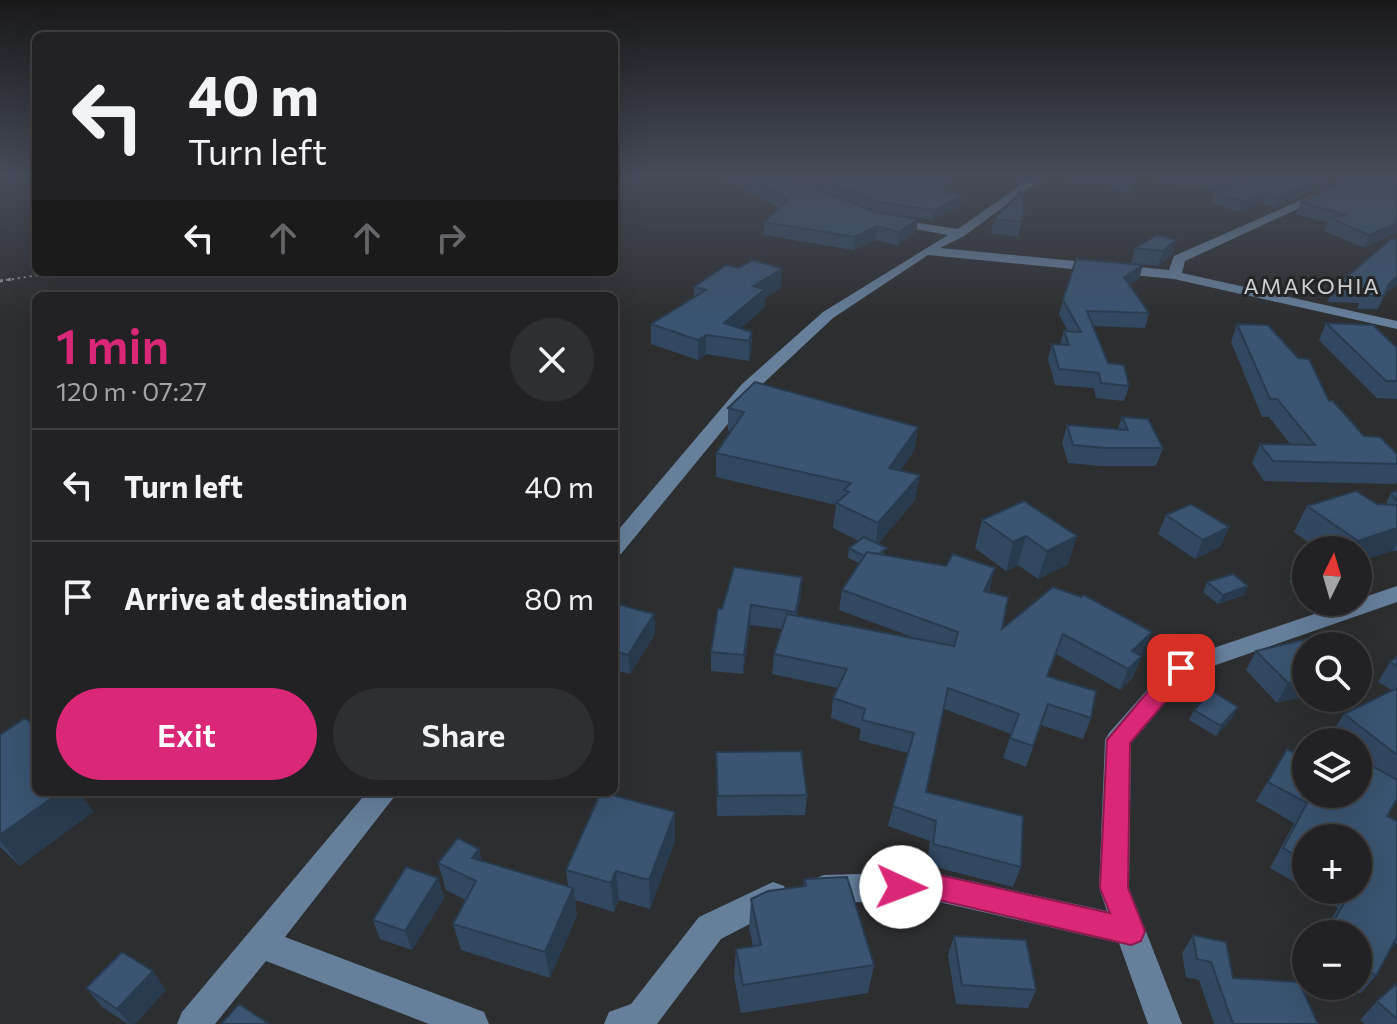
<!DOCTYPE html>
<meta charset="utf-8">
<style>
body{margin:0;font-family:Commissioner,sans-serif;background:#2e2f31;color:#f1f3f6;height:100vh;display:flex;flex-direction:column;font-size:30px;white-space:nowrap}
*{box-sizing:border-box;margin:0}
p{font-size:26px;color:#a2a4a6}
.icon{flex:none;width:44px;height:44px;fill:none;stroke:currentColor;stroke-width:2;stroke-linecap:round;stroke-linejoin:round}
.map{position:relative;flex:1;overflow:hidden}
.drawer{position:absolute;left:32px;top:292px;width:586px;height:504px;display:flex;flex-direction:column;background:#222224;border-radius:12px;box-shadow:0 8px 32px #0002,0 0 0 2px #3f3f41}
.drawer>*{flex:none}
.top-card{position:absolute;left:32px;top:32px;width:586px;height:244px;border-radius:12px;box-shadow:0 8px 32px #0002,0 0 0 2px #3f3f41;background:#222224;color:#f1f3f6;overflow:hidden}
.needle{width:52px;rotate:5deg}
.fabs{position:absolute;left:1292px;top:536px;display:grid;gap:16px}
.fabs a{display:grid;place-items:center;width:80px;height:80px;border-radius:50%;background:#222224;box-shadow:0 8px 32px #0002,0 0 0 2px #3f3f41;font-size:40px}
.pin{position:absolute;display:grid;place-items:center;width:68px;height:68px;color:#fff;margin:-34px;border-radius:16px;box-shadow:0 4px 12px #0006}
.me{position:absolute;width:88px;margin:-44px;rotate:92deg;stroke-linejoin:round;filter:drop-shadow(0 0 6px #0008)}
.turn{display:flex;align-items:center;gap:28px;height:168px;padding:0 24px;font-size:36px}
.turn .icon{width:104px;height:104px;stroke-width:2.5}
.turn b{display:block;font-size:56px;line-height:68px}
.lanes{display:flex;align-items:center;height:76px;padding:0 24px;background:#0003;justify-content:center;gap:40px;direction:ltr}
.lanes .off{opacity:.35}
.round{display:grid;place-items:center;flex:none;width:84px;height:84px;border-radius:42px;background:#2e2f31}
.head{display:flex;align-items:center;justify-content:space-between;height:136px;padding:0 24px}
h1{font-size:48px;font-weight:600;line-height:60px;color:#db2777}
.cta{display:flex;gap:16px;margin-top:auto;padding:16px 24px}
.cta a{flex:1;height:92px;border-radius:48px;background:#db2777;color:#fff;font-size:32px;font-weight:600;line-height:92px;text-align:center}
.cta a+a{background:#2e2f31;color:#f1f3f6}
ul{padding:0;list-style:none}
li{display:flex;align-items:center;gap:24px;height:112px;padding:0 24px;border-top:2px solid #3f3f41}
li div{flex:1}
li b{display:block;font-size:30px}
li em{font-style:normal}
.map>svg:first-child{display:block}
</style>
<div class="map">
<svg width="1397" height="1024" viewBox="0 0 1397 1024">
<rect width="100%" height="100%" fill="#2d2e30"/>
<g fill="none" stroke-linecap="round" stroke-linejoin="round">
<path stroke="#939496" stroke-width="2" stroke-dasharray="2 4" stroke-linecap="butt" d="M0,281L59,272"/>
<path stroke="#939496" stroke-width="3" stroke-dasharray="3 5" stroke-linecap="butt" d="M0,281L12,279"/>
<path fill="#667f9b" fill-rule="evenodd" d="M1032,177H1044L964,236L940,248L1169,270L1174,256L1324,190L1330,193L1328,195L1185,261L1182,273L1397,321V329L1174,279L928,255L833,318L754,392L621,554L614,556V535L742,384L823,312L948,235L887,224V218L958,229Z
M1336,177H1354L1397,189V195Z
M1397,586V602L1190,674L1131,743L1129,888L1182,1024H1148L1119,943L930,900L824,903L813,899L809,889L813,879L824,875L930,872L1107,911L1099,888L1105,740L1109,733L1172,662Z
M367,792H398L285,937L484,1012L489,1024H429L266,961L215,1024H177L182,1012Z
M773,882L784,886L788,896L784,906L721,939L657,1024H604L609,1012L631,1004L699,917Z"/>
</g>
<path fill="#324861" fill-rule="evenodd" d="M720,177H954L948,186L947,193L962,205L933,220L883,213L918,219L916,232L898,245L875,240L853,250L764,235V222L779,208ZM828,194L883,213L876,212Z
M1047,177H1136L1131,193L1108,190L1110,184Z
M1150,177H1326L1322,186L1275,208L1261,203L1239,212L1212,203L1216,193L1220,191L1165,183Z
M1366,177H1397V232L1364,248L1324,231L1328,223L1296,214L1301,202Z
M1024,210L1018,237L991,233L994,219Z
M1392,238L1384,296L1378,309H1357L1359,303L1327,302L1333,289Z
M1176,240L1172,255L1158,266L1131,263L1135,248Z
M1139,279L1129,285L1149,313L1145,328L1093,326L1108,363L1129,386L1124,401L1096,398L1094,388L1055,385L1048,359L1052,344H1060L1064,331L1068,332L1059,314L1063,300Z
M694,287L781,288L765,298L764,308L741,328L752,332L751,352L749,361L706,354L698,360L651,344V324L694,298Z
M1326,323L1397,348V399L1377,398L1319,340Z
M1237,324L1329,401L1364,436L1397,454V481L1396,484L1264,481L1252,463L1260,444H1290L1269,417H1262L1231,342Z
M728,408L918,427L914,451L900,470L920,475L915,500L878,544L885,555L990,588L988,592L1002,629L1053,587L1143,652L1140,655L1133,677L1120,690L1056,654L1048,676L1091,718L1083,739L1041,725L1026,767L1003,758L1011,734L944,709L926,792L1021,867L1013,887L927,865L930,841L888,826L893,806L908,753L859,740L861,729L831,718L833,698L838,688L772,674L774,654L782,629L750,625L743,674L711,671V652L722,609L802,577L797,616L915,638L839,610L842,590L859,563L848,558L849,548L859,541L833,528L836,505L716,477V453L730,432L728,431Z
M1122,417L1163,448L1156,466H1100L1068,463L1062,443L1067,425L1118,429Z
M1397,491V551L1319,550L1294,532L1307,506L1387,505L1386,503L1391,493Z
M1166,515L1221,546L1195,559L1158,534Z
M982,520L1077,536L1068,564L1038,579L1018,565L1006,571L975,548Z
M1306,569V595H1305L1289,582L1294,573Z
M1207,582L1244,595L1218,604L1203,592Z
M614,603L654,614L655,634L630,674L614,670Z
M1256,651L1306,696L1277,703L1246,670Z
M1397,656V799L1387,816L1397,821V944L1394,942L1376,976L1360,994L1347,986H1358V934H1322L1338,908L1308,890H1358L1306,838V889L1270,868L1294,823L1256,801L1287,749L1302,757L1369,764L1358,755V742H1341L1331,734L1344,714L1392,690L1378,682L1390,662Z
M1194,710L1233,717L1216,736L1189,720Z
M0,735L36,792H85L81,794L93,812L20,866L0,847Z
M716,752L807,795L805,815L717,816Z
M675,841L650,909L619,900L614,912L575,900L577,915L550,978L461,950L453,924L466,900L446,890L438,863L479,849L482,861L568,886L566,870Z
M438,878L444,898L412,950L380,939L373,920Z
M804,879L874,965L868,993L741,1013L734,977L736,949L753,946L749,928L751,899L803,886Z
M892,895L930,914L902,925L889,904Z
M1193,935L1233,978L1318,1024H1214L1199,980L1186,977L1182,953Z
M954,936L1036,990L1028,1008L956,1004L948,955Z
M1397,983V1024H1365L1360,1020L1377,1001Z
M86,988L166,990L135,1024H128L102,1007Z"/>
<path fill="#293b4f" d="M948,177H954L941,195L943,185Z
M1324,177H1326L1322,186L1275,208L1279,197Z
M1265,193L1261,203L1239,212L1242,201Z
M964,195L962,205L933,220L935,210Z
M918,219L916,232L898,245L899,232Z
M1397,223V232L1364,248L1369,235Z
M877,226L875,240L853,250L854,237Z
M1176,240L1172,255L1158,266L1163,251Z
M1143,265L1139,279L1120,291L1124,277Z
M782,269L781,288L765,298L764,308L729,338L724,323L753,286Z
M1397,276V284L1382,297L1389,284Z
M752,332L751,352L749,361V341Z
M706,335V354L698,360V340Z
M918,427L914,451L885,492L889,468Z
M920,475L915,500L875,548L878,523Z
M1229,527L1221,546L1195,559L1203,540Z
M1397,528V543L1392,551L1358,562V550H1353L1358,541Z
M1026,536L1018,565L1006,571L1013,542Z
M1077,536L1068,564L1038,579L1047,551Z
M995,568L990,588L979,611L984,591Z
M802,577L801,596L794,631L796,612Z
M1248,586L1244,595L1218,604L1223,595Z
M751,605L750,625L743,674L744,655Z
M654,614L655,634L630,674L628,655Z
M1152,632L1143,652L1127,669L1132,651Z
M1142,656L1133,677L1120,690L1128,669Z
M1306,679V696L1277,703L1288,683Z
M1238,707L1233,717L1216,736L1221,726Z
M60,792H85L81,794L93,812L20,866L0,840V835Z
M675,812V841L650,909L649,880Z
M479,849L486,876L472,858Z
M616,871L619,900L614,912L611,883Z
M438,878L444,898L412,950L405,931Z
M573,888L577,915L550,978L545,952Z
M933,904L930,914L902,925L904,916Z
M153,971L166,990L135,1024H130L117,1009Z"/>
<path fill="#3a5471" stroke="#293b4f" stroke-width="2" d="M744,177H785L876,212L918,219L899,232L877,226L854,237L764,222L788,200Z
M810,177H948L943,185L948,186L944,192L964,195L935,210L884,203Z
M1112,177H1136L1134,182L1111,179Z
M1199,177H1324L1279,197L1265,193L1242,201L1216,193L1242,183Z
M1356,177H1366L1397,184V223L1369,235L1330,218L1347,215L1301,202Z
M1021,191L1024,210L1021,222L994,219Z
M1157,235L1176,240L1163,251L1135,248Z
M1392,238L1397,240V276L1389,284L1384,296H1363L1366,289H1333Z
M1076,259L1143,265L1124,277L1149,313L1087,311L1108,363L1124,365L1129,386L1101,383L1099,373L1059,369L1052,344L1069,345L1064,331L1081,332L1063,300Z
M753,260L782,269L753,286L765,289L724,323L752,332L749,341L706,335L698,340L651,324L706,290L694,287L726,265L738,268Z
M1326,323L1373,325L1397,348V381H1386Z
M1237,324L1268,325L1298,358L1309,359L1329,401H1333L1364,436L1380,437L1397,454V464L1273,461L1260,444L1315,445L1277,399H1270Z
M755,382L918,427L889,468L920,475L878,523L836,503L849,492L844,490L851,483L716,453L744,412L728,408Z
M1122,417L1148,419L1163,448H1105L1073,445L1067,425L1128,430Z
M1356,491L1377,504L1397,505V528L1358,541L1307,506Z
M1397,491V501L1391,493Z
M1024,501L1077,536L1047,551L1026,536L1013,542L982,520Z
M1191,504L1229,527L1203,540L1166,515Z
M864,537L887,548L879,554L867,552L864,556L849,548Z
M867,552L946,566L953,554L995,568L984,591L1008,597L1002,629L1053,587L1081,597L1084,595L1152,632L1132,651L1142,656L1128,669L1063,634L1047,676L1096,691L1091,718L1048,704L1033,746L1010,738L1019,714L948,688L926,792L1023,816L1021,867L933,844L936,821L893,806L914,733L862,720L865,709L833,698L847,669L774,654L787,614L954,646L958,632L842,590Z
M734,567L802,577L796,612L751,605L744,655L711,652L718,608L722,609Z
M1306,569V582L1294,573Z
M1233,574L1248,586L1223,595L1207,582Z
M614,603L654,614L628,655L614,651Z
M1307,639L1314,646H1306V679L1288,683L1256,651Z
M1397,656V666L1390,662Z
M1397,688V755L1344,714Z
M1212,691L1238,707L1221,726L1194,710Z
M25,718L36,727V792H60L0,835V735Z
M1317,735L1329,742H1313Z
M1287,749L1302,757L1306,751V794H1358V758L1397,780V799L1387,816L1397,821V937L1376,976L1358,963V934H1326L1352,890H1358V838H1306V861L1283,848L1307,803L1268,782Z
M801,751L807,795L718,796L716,752Z
M601,792L675,812L649,880L616,871L611,883L566,870Z
M458,838L479,849L472,858L573,888L545,952L453,924L476,881L438,863Z
M406,867L438,878L405,931L373,920Z
M847,877L874,965L743,985L736,949L761,945L751,899L768,891L806,886L804,879Z
M926,894L933,904L904,916L892,895Z
M1193,935L1226,942L1233,978L1299,982L1318,1024H1233L1211,962L1197,959Z
M954,936L1026,940L1036,990L962,985Z
M122,952L153,971L117,1009L86,988Z
M1397,983V1019L1377,1001Z
M239,1004L269,1024H221Z"/>
<linearGradient id="sky" x2="0" y2="1"><stop stop-color="#19191a"/><stop offset="0.55" stop-color="#464c59"/><stop offset="1" stop-color="#464c59" stop-opacity="0"/></linearGradient>
<rect width="1397" height="321" fill="url(#sky)"/>
<path fill="#db2777" stroke="#8e194d" stroke-width="2" d="M1181,660L1189,662L1192,668L1189,674L1130,743L1128,888L1145,931L1141,941L1131,945L930,898L901,899L891,896L887,887L891,878L930,873L1110,913L1100,888L1107,740L1173,662Z"/>
<g text-anchor="middle" dominant-baseline="central" stroke-width="6" stroke-linejoin="round" paint-order="stroke">
<g font-size="22" letter-spacing="2" fill="#ccced1" stroke="#232527">
<text x="1312" y="285">AMAKOHIA</text>
</g>
</g>
</svg>
<div class="fabs">
<a><svg class="needle" viewBox="-14 -14 28 28"><path d="M0-13l5 13h-10z" fill="#e53935"/><path d="M0 13l5-13h-10z" fill="#a2a4a6"/></svg></a>
<a><svg class="icon" aria-label="search" viewBox="0 0 24 24"><circle cx="10" cy="10" r="6"/><path d="M15 15l6 6"/></svg></a>
<a><svg class="icon" aria-label="layers" viewBox="0 0 24 24"><path d="M12 4l9 5-9 5-9-5zM3 14l9 5 9-5"/></svg></a>
<a>+</a>
<a>−</a>
</div>
<div class="pin" style="left:1181px;top:668px;background:#d93025"><svg class="icon" aria-label="arrive" viewBox="0 0 24 24"><path d="M6 21V4h12l-3 4 3 4H6"/></svg></div>
<svg class="me" style="left:901px;top:887px" viewBox="-20 -20 40 40"><circle r="19" fill="#fff"/><path d="M0-13L10 11 0 6-10 11z" fill="#db2777"/></svg>
<div class="top-card">
<div class="turn"><svg class="icon" aria-label="left" viewBox="0 0 24 24"><path d="M17 20v-9H6M10 6l-5 5 5 5"/></svg><div><b>40 m</b>Turn left</div></div>
<div class="lanes"><svg class="icon" aria-label="left" viewBox="0 0 24 24"><path d="M17 20v-9H6M10 6l-5 5 5 5"/></svg><svg class="icon off" aria-label="ahead" viewBox="0 0 24 24"><path d="M12 20V5M6 11l6-6 6 6"/></svg><svg class="icon off" aria-label="ahead" viewBox="0 0 24 24"><path d="M12 20V5M6 11l6-6 6 6"/></svg><svg class="icon off" aria-label="right" viewBox="0 0 24 24"><path d="M7 20v-9h11M14 6l5 5-5 5"/></svg></div>
</div>
<section class="drawer">
<div class="head"><div><h1>1 min</h1><p>120 m · 07:27</p></div><a class="round"><svg class="icon" aria-label="close" viewBox="0 0 24 24"><path d="M6 6l12 12M18 6L6 18"/></svg></a></div>
<ul>
<li><svg class="icon" aria-label="left" viewBox="0 0 24 24"><path d="M17 20v-9H6M10 6l-5 5 5 5"/></svg><div><b>Turn left</b></div><em>40 m</em></li>
<li><svg class="icon" aria-label="arrive" viewBox="0 0 24 24"><path d="M6 21V4h12l-3 4 3 4H6"/></svg><div><b>Arrive at destination</b></div><em>80 m</em></li>
</ul>
<div class="cta"><a>Exit</a><a>Share</a></div>
</section>
</div>
